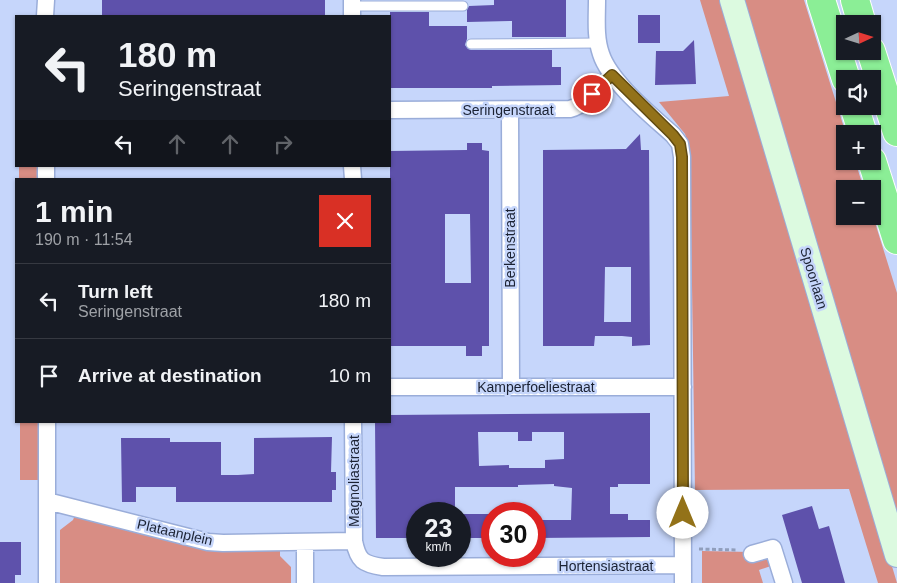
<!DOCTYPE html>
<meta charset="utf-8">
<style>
body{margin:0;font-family:Helvetica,sans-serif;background:#20242c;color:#f1f3f6;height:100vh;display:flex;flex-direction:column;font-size:19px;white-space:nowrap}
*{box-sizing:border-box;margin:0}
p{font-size:16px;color:#9ea1a6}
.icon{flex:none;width:28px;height:28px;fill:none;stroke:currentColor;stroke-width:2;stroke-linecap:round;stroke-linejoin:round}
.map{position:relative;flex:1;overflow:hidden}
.details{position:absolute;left:15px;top:178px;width:376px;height:245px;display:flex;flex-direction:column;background:#171b24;border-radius:0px;box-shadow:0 1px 4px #0004}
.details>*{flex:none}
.top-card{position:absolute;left:15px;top:15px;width:376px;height:152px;border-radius:0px;box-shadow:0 1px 4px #0004;background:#171b24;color:#f1f3f6;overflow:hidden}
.needle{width:32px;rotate:86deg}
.controls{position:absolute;left:836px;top:15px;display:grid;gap:10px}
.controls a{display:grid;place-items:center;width:45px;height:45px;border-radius:0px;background:#171b24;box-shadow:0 1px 4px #0004;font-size:25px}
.speed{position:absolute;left:406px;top:502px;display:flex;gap:10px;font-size:25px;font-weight:700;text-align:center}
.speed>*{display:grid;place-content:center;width:65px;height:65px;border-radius:50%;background:#171b24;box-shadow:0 1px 4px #0004;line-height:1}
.speed small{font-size:12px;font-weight:400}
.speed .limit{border:8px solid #d22;background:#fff;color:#111}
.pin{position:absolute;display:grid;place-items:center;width:42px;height:42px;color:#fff;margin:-21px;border:2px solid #fff;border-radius:50%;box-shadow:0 1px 5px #0007}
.me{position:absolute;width:55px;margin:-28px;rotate:0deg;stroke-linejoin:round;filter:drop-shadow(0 0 4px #0008)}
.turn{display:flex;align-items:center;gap:18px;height:105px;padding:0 20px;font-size:22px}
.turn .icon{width:65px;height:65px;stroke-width:2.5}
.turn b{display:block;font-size:35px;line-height:42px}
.lanes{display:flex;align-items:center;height:48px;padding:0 20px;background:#0003;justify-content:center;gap:25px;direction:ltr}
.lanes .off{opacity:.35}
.round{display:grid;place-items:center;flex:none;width:52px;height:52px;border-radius:0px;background:#20242c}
.overview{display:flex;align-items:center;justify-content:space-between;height:85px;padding:0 20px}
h1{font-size:30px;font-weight:700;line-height:38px}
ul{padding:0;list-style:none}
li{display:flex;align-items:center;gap:15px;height:75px;padding:0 20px;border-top:1px solid #363941}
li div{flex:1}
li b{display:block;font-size:19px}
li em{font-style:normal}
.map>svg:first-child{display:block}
</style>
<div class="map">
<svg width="897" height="583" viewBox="0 0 897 583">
<rect width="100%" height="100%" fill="#c6d6fb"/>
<path fill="#d88d84" d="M700,0H723L897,583H878L849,489L695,490L690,149L685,134L659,102L729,96Z
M743,0H804L846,134H845V161H855L864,189H845V216H873L897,293V516Z
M19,166H38V179H19Z
M20,421H39V480H20Z
M75,515L207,550H280V556L291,567V583H60V530L73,520Z
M702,551L750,552L768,559L771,566L759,570L763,583H702Z"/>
<path fill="#5e51ab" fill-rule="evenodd" d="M102,0H325V16H102Z
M494,0H566V37H512V21L467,22V10L469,6L494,5Z
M390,12H429V26H467V39L465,45L468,49L471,50H552V67H561V85L492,86V88H390Z
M638,15H660V43H638Z
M694,40L696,84L655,85L656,51H683Z
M640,134L641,150H649L650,345L632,346V337L622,336H595L594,346H543V150L626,149ZM605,267H631V322H604Z
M467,143H482V150L489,151V346H482V356H466V346H390V151L467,150ZM445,214H470L471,283H445Z
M650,413V484H618V487H610V514H628V520H650V537L535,538V520H571L572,488L554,486V484L518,485V487H455V514H418V538H376L375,421H390V415ZM478,432H518V441H532V432H564V459L545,460V468H509V465L479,466Z
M332,437L331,472H336V490H332V502H176V487H136V502H122L121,438H170V442H221V475H238L254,474V438Z
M812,506L819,529L829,526L845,583H802L782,515Z
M460,514H492V538H460Z
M0,542H21V575H15V583H0Z"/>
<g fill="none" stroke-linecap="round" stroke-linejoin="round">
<g stroke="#9aadd9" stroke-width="11">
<path id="service" d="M352,6H463
M471,44L599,43"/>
</g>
<g stroke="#9aadd9" stroke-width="19">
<path id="minor" d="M352,0V16
M597,0C597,18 595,37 601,54C610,82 651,115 673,135L680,144L682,157L683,583
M45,16L46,0
M390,110L570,109C586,105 600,87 612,75
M510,110L511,387
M46,166V179
M352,166L353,179
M390,387H683
M47,421V583
M353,421L354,541
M47,501L208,542L223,543L354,541C358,561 363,564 383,567L683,565
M752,554L773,548L784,583
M305,583V542"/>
</g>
<g stroke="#9aadd9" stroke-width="26">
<path id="secondary" d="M732,0L897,555"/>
</g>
<g stroke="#fff" stroke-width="30">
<path id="motorway" d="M821,0L846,79
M855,0L862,24
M871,51L897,132
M854,106L863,134
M872,161L897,240"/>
</g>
<path stroke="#909ebc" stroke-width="3" stroke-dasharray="4 2.5" stroke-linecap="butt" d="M699,549L737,550"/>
<use href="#service" stroke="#fff" stroke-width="9"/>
<use href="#minor" stroke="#fff" stroke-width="16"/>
<use href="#secondary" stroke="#dcfae0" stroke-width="24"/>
<use href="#motorway" stroke="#8bee96" stroke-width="28"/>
</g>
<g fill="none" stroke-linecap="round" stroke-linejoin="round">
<g stroke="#604a10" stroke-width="12">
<path id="route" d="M592,94L612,75L673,135L680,144L682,157L683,513"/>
</g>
<use href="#route" stroke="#937219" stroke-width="9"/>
</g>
<g text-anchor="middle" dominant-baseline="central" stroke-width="5" stroke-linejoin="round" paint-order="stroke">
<g font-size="14" fill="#1b2233" stroke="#c6d6fb">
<text x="508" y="110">Seringenstraat</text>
<text transform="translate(510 248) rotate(-90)">Berkenstraat</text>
<text transform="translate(814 278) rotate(73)">Spoorlaan</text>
<text x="536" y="387">Kamperfoeliestraat</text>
<text transform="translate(354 481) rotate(-90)">Magnoliastraat</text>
<text transform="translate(175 532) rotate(13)">Plataanplein</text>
<text x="606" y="566">Hortensiastraat</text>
</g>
</g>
</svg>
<div class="controls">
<a><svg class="needle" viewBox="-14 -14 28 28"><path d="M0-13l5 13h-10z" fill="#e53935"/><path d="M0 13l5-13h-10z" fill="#9ea1a6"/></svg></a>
<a><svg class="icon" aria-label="sound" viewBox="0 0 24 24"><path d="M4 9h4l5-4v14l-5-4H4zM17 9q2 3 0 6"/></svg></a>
<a>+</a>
<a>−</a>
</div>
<div class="speed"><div>23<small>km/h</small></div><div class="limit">30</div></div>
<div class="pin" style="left:592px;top:94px;background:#d93025"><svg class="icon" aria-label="arrive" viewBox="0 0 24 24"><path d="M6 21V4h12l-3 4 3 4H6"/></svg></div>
<svg class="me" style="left:683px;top:513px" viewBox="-20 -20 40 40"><circle r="19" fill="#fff"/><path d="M0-13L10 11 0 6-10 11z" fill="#937219"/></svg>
<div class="top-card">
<div class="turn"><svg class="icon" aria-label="left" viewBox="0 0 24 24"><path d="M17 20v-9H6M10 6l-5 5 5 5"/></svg><div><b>180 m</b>Seringenstraat</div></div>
<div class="lanes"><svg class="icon" aria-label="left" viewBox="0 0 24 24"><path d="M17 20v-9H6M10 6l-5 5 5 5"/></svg><svg class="icon off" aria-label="ahead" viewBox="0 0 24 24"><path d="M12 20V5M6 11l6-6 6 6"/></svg><svg class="icon off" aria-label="ahead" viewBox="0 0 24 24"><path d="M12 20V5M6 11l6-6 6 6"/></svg><svg class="icon off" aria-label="right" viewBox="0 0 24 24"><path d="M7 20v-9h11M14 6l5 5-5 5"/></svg></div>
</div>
<section class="details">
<div class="overview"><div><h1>1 min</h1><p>190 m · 11:54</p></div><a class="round" style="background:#d93025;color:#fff"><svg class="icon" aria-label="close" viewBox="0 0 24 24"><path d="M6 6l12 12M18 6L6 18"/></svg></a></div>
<ul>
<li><svg class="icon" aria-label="left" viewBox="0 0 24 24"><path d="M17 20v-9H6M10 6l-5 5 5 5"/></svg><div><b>Turn left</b><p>Seringenstraat</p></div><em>180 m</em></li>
<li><svg class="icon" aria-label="arrive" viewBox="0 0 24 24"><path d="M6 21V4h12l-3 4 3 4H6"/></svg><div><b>Arrive at destination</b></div><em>10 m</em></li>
</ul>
</section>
</div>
